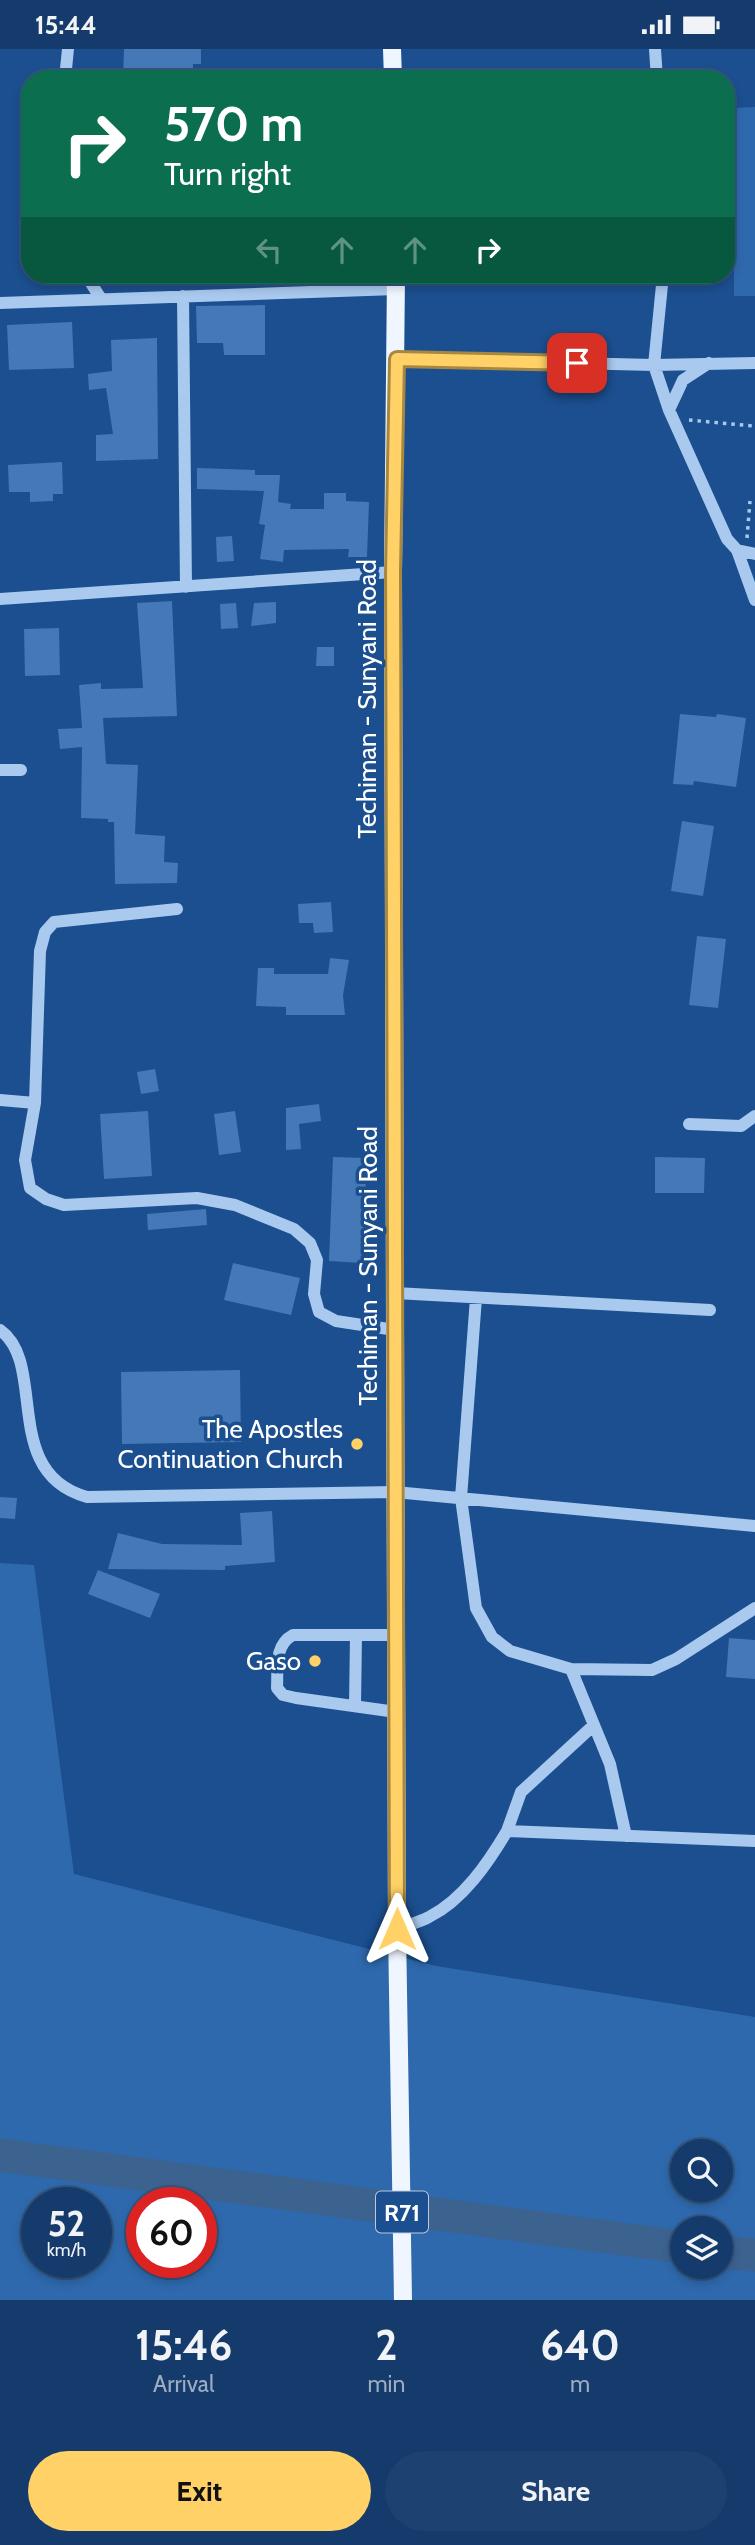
<!DOCTYPE html>
<style>
body{margin:0;font-family:Cabin,sans-serif;background:#1d4271;color:#f1f3f6;height:100vh;display:flex;flex-direction:column;font-size:26px;white-space:nowrap}
*{box-sizing:border-box;margin:0}
p{font-size:23px;color:#9dadc1}
.icon{flex:none;width:38px;height:38px;fill:none;stroke:currentColor;stroke-width:2;stroke-linecap:round;stroke-linejoin:round}
.map{position:relative;height:2251px;overflow:hidden}
.panel{display:flex;flex-direction:column;background:#143b6b;flex:1}
.panel>*{flex:none}
.guide{position:absolute;left:21px;top:21px;width:714px;height:214px;border-radius:28px;box-shadow:0 4px 10px #0003,0 0 0 2px #33557e;background:#0b6e4f;color:#fff;overflow:hidden}
.buttons{position:absolute;left:670px;top:2090px;display:grid;gap:14px}
.buttons a{display:grid;place-items:center;width:63px;height:63px;border-radius:50%;background:#143b6b;box-shadow:0 4px 10px #0003,0 0 0 2px #33557e;font-size:35px}
.speed{position:absolute;left:21px;top:2138px;display:flex;gap:14px;font-size:35px;font-weight:700;text-align:center}
.speed>*{display:grid;place-content:center;width:91px;height:91px;border-radius:50%;background:#143b6b;box-shadow:0 4px 10px #0003,0 0 0 2px #33557e;line-height:1}
.speed small{font-size:18px;font-weight:400}
.speed .limit{border:10px solid #d22;background:#fff;color:#111}
.pin{position:absolute;display:grid;place-items:center;width:60px;height:60px;color:#fff;margin:-30px;border-radius:14px;box-shadow:0 4px 10px #0006}
.me{position:absolute;width:77px;margin:-38px;rotate:0deg;stroke-linejoin:round;filter:drop-shadow(0 0 5px #0008)}
.turn{display:flex;align-items:center;gap:24px;height:147px;padding:0 28px;font-size:32px}
.turn .icon{width:91px;height:91px;stroke-width:2.5}
.turn b{display:block;font-size:49px;line-height:60px}
.lanes{display:flex;align-items:center;height:66px;padding:0 28px;background:#0003;justify-content:center;gap:35px;direction:ltr}
.lanes .off{opacity:.35}
.eta{display:flex;justify-content:space-evenly;align-items:center;height:119px;text-align:center}
.eta b{font-size:42px;font-weight:800;line-height:49px}
.action{display:flex;gap:14px;margin-top:auto;padding:14px 28px}
.action a{flex:1;height:80px;border-radius:42px;background:#ffd166;color:#111;font-size:28px;font-weight:800;line-height:80px;text-align:center}
.action a+a{background:#1d4271;color:#f1f3f6}
.status{display:flex;justify-content:space-between;align-items:center;height:49px;padding:0 35px;background:#143b6b;direction:ltr}
.status svg{height:19px;fill:currentColor}
.map>svg:first-child{display:block}
</style>
<div class="status"><b>15:44</b><svg viewBox="0 0 49 12"><path d="M0 12V9h3v3zM5 12V6h3v6zM10 12V3h3v9zM15 12V0h3v12zM26 1h20v11H26zM47 4h2v5h-2z"/></svg></div>
<div class="map">
<svg width="755" height="2251" viewBox="0 0 755 2251">
<rect width="100%" height="100%" fill="#1b4f8f"/>
<path fill="#2e69ad" fill-rule="evenodd" d="M755,58V247H734L733,59Z
M0,1514L34,1516L74,1825L436,1917L755,1968V2251H0ZM682,2102H721V2140H682ZM37,2154H96V2214H37ZM142,2154H201V2214H142ZM682,2179H721V2217H682Z"/>
<g fill="none" stroke-linecap="round" stroke-linejoin="round">
<path stroke="#3c6290" stroke-width="33" d="M0,2106L682,2198
M721,2203L755,2206"/>
</g>
<path fill="#4478b7" d="M124,0H201V15H193V30H123Z
M265,256V306H224L223,294H197L196,257Z
M72,273L74,319L9,321L7,276Z
M157,289L158,410L96,412V386L113,385L106,339L89,341L88,325L112,322L111,291Z
M62,413L63,445H53V452L30,453V443H9L8,416Z
M197,419L255,421V426H280L278,453L291,455L290,460H324V444H346V452L369,453L367,508H348L349,500L284,501L283,513L260,510L265,476L259,475L264,442L197,440Z
M232,487L234,512L217,513L216,488Z
M172,552L177,667L103,669L106,715L138,716L135,785L165,787L164,813L178,814L177,834L115,835L114,773H108V770L81,769L82,698L60,700L58,680L82,679L79,636L101,634V640L143,639L137,554Z
M276,553V574L251,577L254,554Z
M236,554L238,579L221,580L220,555Z
M59,579L60,626L25,627L24,580Z
M317,598H334V617H316Z
M680,665L716,668L717,665L746,669L736,738L694,732L693,736L673,735Z
M682,772L714,777L703,847L671,842Z
M331,853L333,883L314,884L313,874H299L298,855Z
M697,887L726,890L718,959L689,956Z
M330,909L349,911L343,946L345,966H286V958L256,957L258,919H274V925H328Z
M155,1020L159,1042L141,1045L137,1023Z
M319,1055L321,1072L299,1075L301,1100L286,1101V1059Z
M148,1062L152,1127L104,1130L100,1065Z
M235,1062L241,1103L219,1106L214,1065Z
M333,1108L367,1109L362,1214L329,1212Z
M655,1108L705,1109L704,1144H655Z
M206,1160L207,1176L148,1181L147,1165Z
M233,1214L300,1229L291,1266L224,1251Z
M240,1321L241,1393L122,1395L121,1323Z
M0,1448L17,1449L15,1470L0,1469Z
M272,1462L275,1513L225,1517V1521L108,1520L118,1484L162,1495L242,1496L240,1464Z
M98,1521L160,1545L150,1569L88,1545Z
M729,1589L755,1591V1630L726,1628Z"/>
<g fill="none" stroke-linecap="round" stroke-linejoin="round">
<path stroke="#a9c9ee" stroke-width="3.5" stroke-dasharray="3.5 5" stroke-linecap="butt" d="M689,371L753,377
M747,489L750,452"/>
<path stroke="#a9c9ee" stroke-width="12" d="M655,0L657,30
M65,30L68,0
M86,226L101,250
M663,226L654,316L755,314
M183,247L186,538
M0,254L396,240
M397,310L654,316L669,361L727,490L737,501L755,551
M669,361L683,331L709,314
M737,501L755,505
M0,550L393,523
M0,721H21
M177,860L54,873L45,883L40,902L35,1054L25,1111L30,1139L46,1150L64,1156L197,1149L235,1156L294,1180L310,1194L317,1211L314,1245L319,1263L336,1272L395,1281
M0,1051L35,1054
M689,1075L741,1077L755,1067
M395,1244L710,1261
M476,1249L461,1449L476,1559L492,1588L510,1602L571,1620L652,1621L676,1610L755,1559
M0,1281C48,1315 0,1424 87,1448L395,1443L755,1477
M396,1586H293C274,1596 278,1619 277,1639L283,1646L296,1649L396,1663
M571,1620L610,1715L626,1787
M355,1657L356,1586
M507,1782L521,1743L594,1676
M397,1880C408,1876 420,1873 429,1868C463,1851 488,1814 507,1782L755,1792"/>
<path stroke="#f0f6ff" stroke-width="18" d="M392,0L393,30
M396,226L393,523L395,1281L397,1880L403,2251"/>
</g>
<g fill="none" stroke-linecap="round" stroke-linejoin="round">
<g stroke="#a68842" stroke-width="18">
<path id="route" d="M397,1880L393,523L397,310L577,314"/>
</g>
<use href="#route" stroke="#ffd166" stroke-width="12"/>
</g>
<g fill="#ffd166" stroke="#1b4f8f" stroke-width="2.5">
<circle cx="357" cy="1395" r="7"/>
<circle cx="315" cy="1612" r="7"/>
</g>
<g text-anchor="middle" dominant-baseline="central" stroke-width="7" stroke-linejoin="round" paint-order="stroke">
<rect fill="#1b4f8f" stroke="#bbcadd" stroke-width="2" x="376" y="2142.5" width="52" height="41" rx="5"/>
<g font-size="24" font-weight="bold" fill="#fff">
<text x="402" y="2163">R71</text>
</g>
<g font-size="26" fill="#fff" stroke="#1b4f8f">
<text transform="translate(367 650) rotate(-90)">Techiman - Sunyani Road</text>
<text transform="translate(368 1217) rotate(-90)">Techiman - Sunyani Road</text>
</g>
<g font-size="26" fill="#fff" stroke="#1b4f8f" text-anchor="end">
<text x="343" y="1380">The Apostles<tspan x="343" dy="30">Continuation Church</tspan></text>
<text x="301" y="1612">Gaso</text>
</g>
</g>
</svg>
<div class="buttons">
<a><svg class="icon" aria-label="search" viewBox="0 0 24 24"><circle cx="10" cy="10" r="6"/><path d="M15 15l6 6"/></svg></a>
<a><svg class="icon" aria-label="layers" viewBox="0 0 24 24"><path d="M12 4l9 5-9 5-9-5zM3 14l9 5 9-5"/></svg></a>
</div>
<div class="speed"><div>52<small>km/h</small></div><div class="limit">60</div></div>
<div class="pin" style="left:577px;top:314px;background:#d93025"><svg class="icon" aria-label="arrive" viewBox="0 0 24 24"><path d="M6 21V4h12l-3 4 3 4H6"/></svg></div>
<svg class="me" style="left:397px;top:1880px" viewBox="-20 -20 40 40"><path d="M0-17L14 15 0 8-14 15z" fill="#ffd166" stroke="#fff" stroke-width="4"/></svg>
<div class="guide">
<div class="turn"><svg class="icon" aria-label="right" viewBox="0 0 24 24"><path d="M7 20v-9h11M14 6l5 5-5 5"/></svg><div><b>570 m</b>Turn right</div></div>
<div class="lanes"><svg class="icon off" aria-label="left" viewBox="0 0 24 24"><path d="M17 20v-9H6M10 6l-5 5 5 5"/></svg><svg class="icon off" aria-label="ahead" viewBox="0 0 24 24"><path d="M12 20V5M6 11l6-6 6 6"/></svg><svg class="icon off" aria-label="ahead" viewBox="0 0 24 24"><path d="M12 20V5M6 11l6-6 6 6"/></svg><svg class="icon" aria-label="right" viewBox="0 0 24 24"><path d="M7 20v-9h11M14 6l5 5-5 5"/></svg></div>
</div>
</div>
<section class="panel">
<div class="eta">
<div><b>15:46</b><p>Arrival</p></div>
<div><b>2</b><p>min</p></div>
<div><b>640</b><p>m</p></div>
</div>
<div class="action"><a>Exit</a><a>Share</a></div>
</section>
